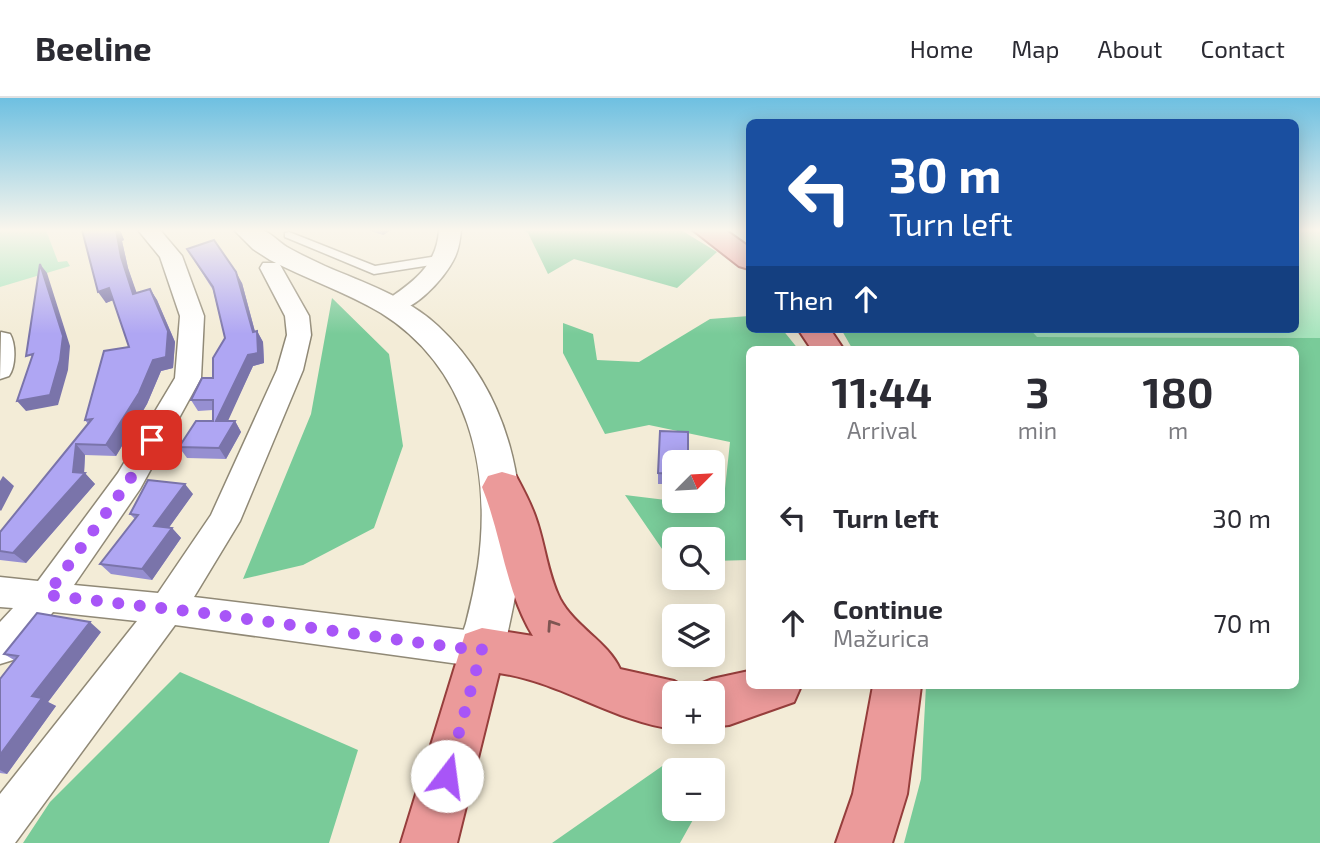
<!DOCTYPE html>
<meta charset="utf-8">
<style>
body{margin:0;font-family:"Exo 2",sans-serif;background:#f2f2f3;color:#2b2b33;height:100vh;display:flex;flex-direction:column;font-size:26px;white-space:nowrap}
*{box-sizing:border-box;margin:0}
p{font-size:23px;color:#7c7c81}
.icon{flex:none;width:38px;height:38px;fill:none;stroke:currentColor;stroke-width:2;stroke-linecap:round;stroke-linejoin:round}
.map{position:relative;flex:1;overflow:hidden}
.side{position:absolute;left:746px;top:248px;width:553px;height:343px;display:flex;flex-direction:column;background:#fff;border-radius:10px;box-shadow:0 4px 18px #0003}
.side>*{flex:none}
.guide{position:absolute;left:746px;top:21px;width:553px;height:214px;border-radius:10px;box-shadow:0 4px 18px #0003;background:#1a4fa0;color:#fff;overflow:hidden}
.needle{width:46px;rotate:66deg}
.fabs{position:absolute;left:662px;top:352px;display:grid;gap:14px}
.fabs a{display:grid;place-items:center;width:63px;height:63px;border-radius:10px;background:#fff;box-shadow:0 4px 18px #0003;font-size:35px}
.pin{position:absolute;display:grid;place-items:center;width:60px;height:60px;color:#fff;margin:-30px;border-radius:14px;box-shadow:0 4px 10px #0006}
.me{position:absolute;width:77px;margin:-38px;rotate:15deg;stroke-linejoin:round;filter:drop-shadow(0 0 5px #0008)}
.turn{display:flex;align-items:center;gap:24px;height:147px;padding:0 28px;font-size:32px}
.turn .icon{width:91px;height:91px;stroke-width:2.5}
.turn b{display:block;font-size:49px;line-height:60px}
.then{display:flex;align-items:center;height:66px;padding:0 28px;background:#0003;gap:14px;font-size:26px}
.eta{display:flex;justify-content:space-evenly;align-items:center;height:119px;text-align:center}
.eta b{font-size:42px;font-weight:700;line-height:49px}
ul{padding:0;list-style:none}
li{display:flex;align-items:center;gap:21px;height:105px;padding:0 28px}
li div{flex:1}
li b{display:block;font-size:26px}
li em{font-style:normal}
header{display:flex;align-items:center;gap:42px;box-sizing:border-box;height:98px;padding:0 35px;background:#fff;border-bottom:2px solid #e1e1e2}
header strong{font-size:33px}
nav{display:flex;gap:38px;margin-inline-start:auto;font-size:24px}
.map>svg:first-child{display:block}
</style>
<header>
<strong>Beeline</strong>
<nav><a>Home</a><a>Map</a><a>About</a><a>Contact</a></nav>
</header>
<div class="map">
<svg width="1320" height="745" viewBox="0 0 1320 745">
<rect width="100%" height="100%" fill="#f3ecd7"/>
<path fill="#a8e5be" d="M0,132H46L58,164L67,163L70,168L0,189Z
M1295,132H1320V240L1036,239L1030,231H1295Z"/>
<path fill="#79cb99" d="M523,132H681L717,154L677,190L574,161L548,176L528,135Z
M332,200L389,256L403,348L374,430L303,467L243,481L311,316Z
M749,218V231H782L799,252H749V462L712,463V441H674V464H671L625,397L723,409L730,344L649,327L605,336L563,255V225L593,236L597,262L639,264L710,221Z
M841,231H1030L1037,239L1320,240V745H904L921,681L926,588H1295V252H853Z
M180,574L358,652L329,745H23L50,704Z
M668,664L703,672H674V710L699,711L680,745H552Z"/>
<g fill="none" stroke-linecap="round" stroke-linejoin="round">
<g stroke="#908976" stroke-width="3">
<path id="service" d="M289,134L375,168L444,157L450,161L444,165L374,176L285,139V135Z"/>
</g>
<g stroke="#908976" stroke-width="3">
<path id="minor" d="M138,132H160L182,158L204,218L201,280L140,391L74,487L158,495L211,417L277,272L287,237L285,218L260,170L263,165H279L309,218L311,237L303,272L240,423L194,499L482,534L495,539L500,551L495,563L482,568L459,566L175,527L15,745H0V696L137,523L53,514L13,562L0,566V524L13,510L0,509V479L38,483L118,375L175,280L180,218L160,159Z
M439,132H461C460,142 459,150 455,159C445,181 409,220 384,214L380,209L384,204C412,185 437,168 439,132Z
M1,234L10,236C16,246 16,268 9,278L0,281Z"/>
</g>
<g stroke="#908976" stroke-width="3">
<path id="tertiary" d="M234,132C242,132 252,130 261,132C269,133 279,144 287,149C299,156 312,162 325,168C364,185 407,199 438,228C515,300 534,409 513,509C509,528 506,547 498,565L482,571L466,565C464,561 460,555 460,551C459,543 464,532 466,525C471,506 475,487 478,468C492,371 468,269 381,215C346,194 306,181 270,162L253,151Z"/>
</g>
<g stroke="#963e3c" stroke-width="4">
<path id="primary" d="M693,132H725L749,149V171L739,168Z
M798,231H830L844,252H812Z
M502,374L516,378C523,391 530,404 535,418C545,445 547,475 560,501C575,529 608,544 620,571L674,583L693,593L695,588L712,581L749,573V588H801L794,604L729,627L712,629V595H674V631C612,623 561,584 499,575L457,745H401L465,536L482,530L533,538C505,492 502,438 482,389L488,378Z
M873,588H921L907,696L892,745H836L853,696Z"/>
</g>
<use href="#service" fill="#fff" fill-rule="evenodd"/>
<use href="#minor" fill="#fff" fill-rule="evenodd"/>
<use href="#tertiary" fill="#fff" fill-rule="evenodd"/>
<use href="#primary" fill="#eb9a9a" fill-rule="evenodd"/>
</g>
<path fill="#968fd1" d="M82,132H120L124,142L122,143L128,170L136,195L150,191L157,202L175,244L173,270L161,273L147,306L116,358L85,357L84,375L95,386L26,465L0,462V434L88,326L85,322L129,249L113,202L106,205Z
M368,132H391L383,137Z
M187,151L242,185L255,234L257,233L263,244L264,265L253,268L227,323H235L241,334L226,361L187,360L179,349L213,323V312L198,313L191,302L213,280L225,240L213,192Z
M674,364V386H658V375Z
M193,396L169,429L172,430L181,440L152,482L111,476L100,466L135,421L130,416Z
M101,534L48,604L56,608L7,676L0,675V581L14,562L4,556Z"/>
<path fill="#7a74aa" d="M115,132H120L124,142L122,143L128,170L141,207L133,196L121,159Z
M381,132H391L383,137Z
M40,166L47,175L70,248L68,272L58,307L26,313L17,303L50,297Z
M236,174L242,185L257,241V233L263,244L264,265L253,268L223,334L216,323L253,234Z
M109,190L116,201L106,205L98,194Z
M150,191L157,202L175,244L173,270L161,273L147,306L116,358L106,347L153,262Z
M235,323L241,334L226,361L219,350Z
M76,346L85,357L84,376L85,375L95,386L26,465L13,455L73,374Z
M3,378L14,388L1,413L0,412V383Z
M185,386L193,396L163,438L154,428Z
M172,430L181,440L152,482L142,471Z
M90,524L101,534L48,604L56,608L7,676L0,672V657L32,598Z"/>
<path fill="#afa6f3" stroke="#7a74aa" stroke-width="2" d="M82,132H116L121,159L133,196L150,191L168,233L166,259L153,262L139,295L106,347L76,346L73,374L85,375L13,455L0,453V434L92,321L85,322L104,253L129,249L109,190L98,194Z
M214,142L236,174L253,234L257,233L258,255L248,257L216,323H235L219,350L179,349L196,323H213V302H191L202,280H213V260L225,240L213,189L187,151Z
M40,166L63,238L60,262L50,297L17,303L33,256L26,258Z
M660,333L688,334V364H674V376L658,375Z
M148,382L185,386L154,428L172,430L142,471L100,466L138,417L130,416Z
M37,515L90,524L32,598L42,600L0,657V581L18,558L4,556Z"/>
<defs><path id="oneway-chevron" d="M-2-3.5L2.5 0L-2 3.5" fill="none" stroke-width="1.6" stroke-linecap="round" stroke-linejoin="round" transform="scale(1.75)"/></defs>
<use stroke="#7e5552" href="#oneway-chevron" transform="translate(552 527) rotate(-124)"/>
<linearGradient id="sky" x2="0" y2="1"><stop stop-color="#6ec0e1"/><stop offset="0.56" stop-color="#faf6ed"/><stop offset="1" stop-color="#faf6ed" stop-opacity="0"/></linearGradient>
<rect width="1320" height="236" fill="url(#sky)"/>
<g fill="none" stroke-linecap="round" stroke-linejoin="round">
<path stroke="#a855f7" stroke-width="12" stroke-dasharray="0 21.6" d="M152,342L129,383L47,497L204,515L459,550L482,551L447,678"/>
</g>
</svg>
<div class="fabs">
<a><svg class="needle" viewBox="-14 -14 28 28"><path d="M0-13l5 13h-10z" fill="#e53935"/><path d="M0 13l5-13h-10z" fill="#7c7c81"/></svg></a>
<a><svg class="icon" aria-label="search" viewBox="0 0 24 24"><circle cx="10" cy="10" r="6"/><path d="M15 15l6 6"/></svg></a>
<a><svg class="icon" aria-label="layers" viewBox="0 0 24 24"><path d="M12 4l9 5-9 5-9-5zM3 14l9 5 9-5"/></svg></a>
<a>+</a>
<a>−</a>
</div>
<div class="pin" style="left:152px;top:342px;background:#d93025"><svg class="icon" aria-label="arrive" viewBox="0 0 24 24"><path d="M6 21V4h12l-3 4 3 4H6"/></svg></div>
<svg class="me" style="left:447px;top:678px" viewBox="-20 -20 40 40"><circle r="19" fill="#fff"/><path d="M0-13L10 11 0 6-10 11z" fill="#a855f7"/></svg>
<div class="guide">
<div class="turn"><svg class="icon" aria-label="left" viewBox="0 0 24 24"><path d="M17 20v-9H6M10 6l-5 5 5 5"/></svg><div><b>30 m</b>Turn left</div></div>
<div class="then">Then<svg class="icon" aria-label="ahead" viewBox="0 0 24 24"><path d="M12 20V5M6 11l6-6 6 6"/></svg></div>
</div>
<section class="side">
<div class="eta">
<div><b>11:44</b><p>Arrival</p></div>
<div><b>3</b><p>min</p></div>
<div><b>180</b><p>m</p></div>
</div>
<ul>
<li><svg class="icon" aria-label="left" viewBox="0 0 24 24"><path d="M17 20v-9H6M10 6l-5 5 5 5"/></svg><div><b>Turn left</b></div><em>30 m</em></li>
<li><svg class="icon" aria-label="ahead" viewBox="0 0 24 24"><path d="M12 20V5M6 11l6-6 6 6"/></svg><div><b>Continue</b><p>Mažurica</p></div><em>70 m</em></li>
</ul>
</section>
</div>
